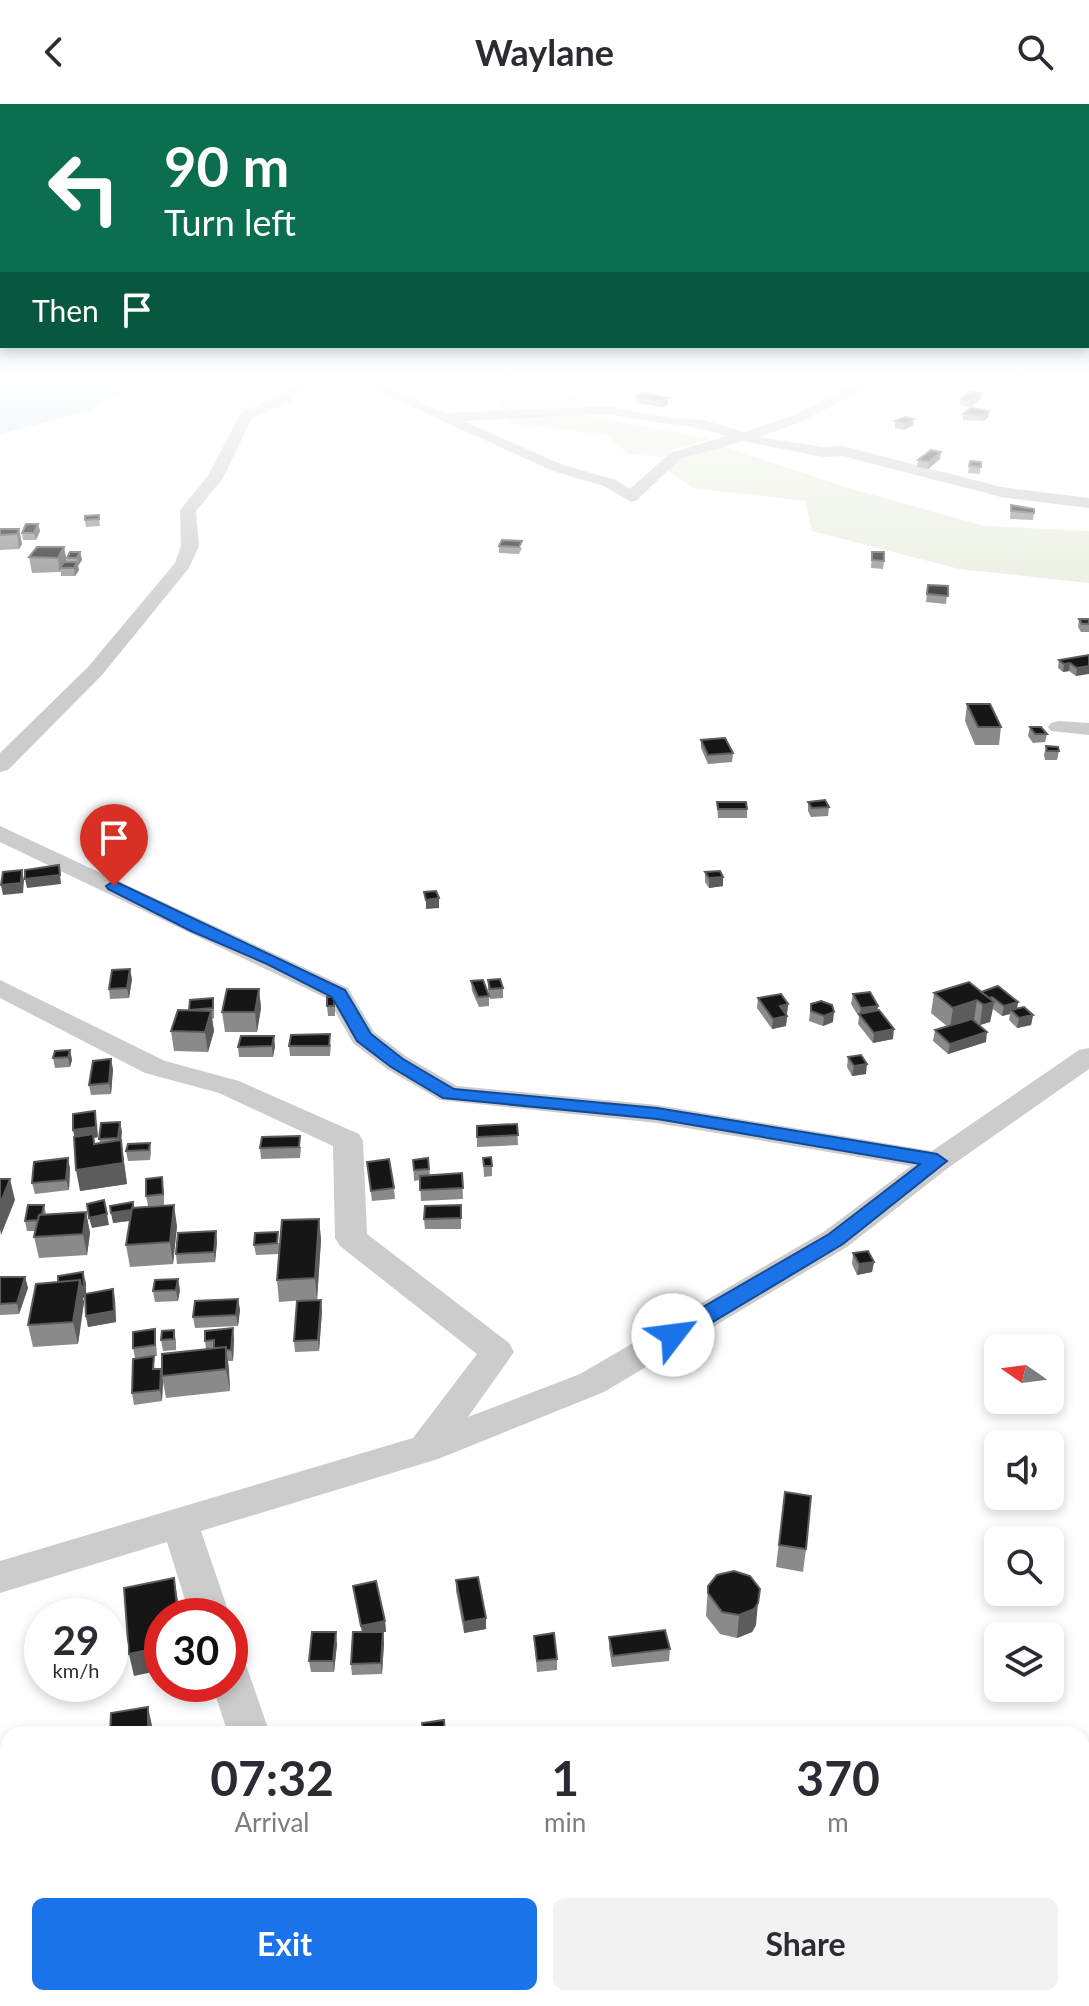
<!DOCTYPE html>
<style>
body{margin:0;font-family:Lato,sans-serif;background:#f2f2f3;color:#2b2b33;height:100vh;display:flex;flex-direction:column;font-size:30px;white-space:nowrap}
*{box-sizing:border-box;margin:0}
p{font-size:26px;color:#7c7c81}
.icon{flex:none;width:44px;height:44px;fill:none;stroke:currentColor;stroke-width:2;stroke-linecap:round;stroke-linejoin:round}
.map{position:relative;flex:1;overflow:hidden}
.drawer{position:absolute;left:0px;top:1622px;width:1090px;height:280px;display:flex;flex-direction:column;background:#fff;border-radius:24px 24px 0 0;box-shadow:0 4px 12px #0003}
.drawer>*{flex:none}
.top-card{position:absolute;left:0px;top:0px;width:1090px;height:244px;box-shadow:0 4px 12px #0003;background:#0b6e4f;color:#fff;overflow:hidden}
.needle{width:52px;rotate:284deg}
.fabs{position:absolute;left:984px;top:1230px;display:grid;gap:16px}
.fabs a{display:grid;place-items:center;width:80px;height:80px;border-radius:12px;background:#fff;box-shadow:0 4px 12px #0003;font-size:40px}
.speed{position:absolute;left:24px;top:1494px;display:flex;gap:16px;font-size:40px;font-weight:700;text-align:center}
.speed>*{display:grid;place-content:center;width:104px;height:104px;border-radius:50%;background:#fff;box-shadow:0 4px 12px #0003;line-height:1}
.speed small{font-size:20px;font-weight:400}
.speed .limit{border:12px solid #d22;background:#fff;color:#111}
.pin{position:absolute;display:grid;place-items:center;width:68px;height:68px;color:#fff;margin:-82px -34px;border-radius:50% 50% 50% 0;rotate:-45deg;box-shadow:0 0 8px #0007}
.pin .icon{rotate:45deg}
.me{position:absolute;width:88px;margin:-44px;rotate:60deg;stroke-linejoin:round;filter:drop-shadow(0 0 6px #0008)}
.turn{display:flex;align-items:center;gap:28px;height:168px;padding:0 32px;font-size:36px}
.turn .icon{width:104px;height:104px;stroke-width:2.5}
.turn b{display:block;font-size:56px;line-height:68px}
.then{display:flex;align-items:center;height:76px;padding:0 32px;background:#0003;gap:16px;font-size:30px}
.eta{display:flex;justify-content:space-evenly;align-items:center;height:136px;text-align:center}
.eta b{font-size:48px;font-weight:700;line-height:56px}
.cta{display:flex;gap:16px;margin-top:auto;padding:16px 32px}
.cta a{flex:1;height:92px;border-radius:12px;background:#1a73e8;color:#fff;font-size:32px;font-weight:700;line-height:92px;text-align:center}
.cta a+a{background:#f2f2f3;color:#2b2b33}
header{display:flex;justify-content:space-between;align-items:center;height:104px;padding:0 32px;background:#fff;font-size:36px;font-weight:700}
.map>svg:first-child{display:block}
</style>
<header><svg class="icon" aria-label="back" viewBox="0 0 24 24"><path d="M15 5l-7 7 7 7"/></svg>Waylane<svg class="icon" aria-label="search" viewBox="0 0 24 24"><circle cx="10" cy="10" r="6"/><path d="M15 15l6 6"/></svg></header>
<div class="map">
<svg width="1089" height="1902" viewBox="0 0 1089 1902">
<rect width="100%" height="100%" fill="#fff"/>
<path fill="#e7eddc" d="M490,278H541L585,297L575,309L711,335L676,345L662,353L628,350L606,331L510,319Z
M722,342L852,385L985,422L1089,427V479L959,465L812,427L805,397L692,384L666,365L686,350Z"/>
<path fill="#c8e2ee" d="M0,278H143L89,307L0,330Z"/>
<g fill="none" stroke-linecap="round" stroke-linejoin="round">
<path fill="#ccc" fill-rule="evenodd" d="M295,278H309L290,298L252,314L223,374L196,407L199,442L189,464L102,571L8,666L0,668V649L88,563L175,459L181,442L180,406L208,372L241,308L280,292Z
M357,278H375L445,309L607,302L668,314L704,316L744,328L791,312L860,278H878L801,318L759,333L822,343L843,342L1001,383L1089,394V404L1001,393L843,352L822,353L743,337L680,355L637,396L631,398L604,382L553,367ZM607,310C646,318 691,320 727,332L670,349L630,385L616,376L563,361L463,317Z
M1058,617L1089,619V631L1051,627L1048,623L1051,619Z
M0,722L348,884L374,928L407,953L457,982L657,1001L932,1047L1079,946L1089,944V965L948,1064L847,1143L604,1288L438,1355L201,1427L230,1512H190L167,1438L0,1489V1457L413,1334L477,1250L340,1142L335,1134L333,1042L219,989L145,969L0,894V876L165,957L239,977L359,1030L363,1037L367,1130L509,1239L514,1248L468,1313L580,1270L825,1127L911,1062L657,1019L440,996L387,965L353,939L328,895L0,738Z
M230,1553L245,1558L270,1630H228L212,1580H230Z
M368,1894H418L421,1902H371Z"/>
</g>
<path fill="#8a8a8a" d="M636,292L668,294V300L662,303L636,299Z
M961,295H980L970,303L960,301Z
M989,307L988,314L983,317L963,316V310Z
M895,317L913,321L904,326L895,324Z
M940,355L928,365L917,363L918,356Z
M970,357L981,358L980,370L968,369Z
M1011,401L1034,409L1033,416L1010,415Z
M99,411L100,422L86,423L85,416Z
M38,420L40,427L36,436H23L22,429Z
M0,425H19L22,440L19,445L0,446Z
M502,436L522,444L519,450L499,449V442Z
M37,443L67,458V454L80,448L82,456L78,462L79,466L75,472H61V468L32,469L29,453Z
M872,448L884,457L883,465L871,464Z
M928,481L948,482L946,500L926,498Z
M1079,515H1089V528H1081L1078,523Z
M1089,551L1076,572L1069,567L1063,568L1058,564L1059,556Z
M967,600L1001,623L999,641H975L965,617Z
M1030,623L1047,630L1045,638L1033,639L1028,632Z
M701,636L733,649L732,658L708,660L701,644Z
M1046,642L1059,647L1057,656H1045L1044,651Z
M717,698L747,705V714H718Z
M808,698L829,703L828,712L811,713L808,707Z
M705,768L723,782L709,784L705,778Z
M132,875L129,894L110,895L109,885Z
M488,876L503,884V894L490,895L488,886Z
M471,877L489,892V902L479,903L472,887Z
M259,885L261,904L257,928H225L222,908Z
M981,888L1018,898L1017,905L1033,911L1031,921L1017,924L1009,916L1010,910L1002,912L993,905L990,918L980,921L974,916L986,938L948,950L933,937L935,926L948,923L931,909L934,889Z
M853,890L878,906L893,935L873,939L858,920L859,913L851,900Z
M335,893V912H328L327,902Z
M213,894L214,904V914L212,915L214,927L208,948L174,947L171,927L189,907Z
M758,894L788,900L787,910L786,911L787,912L786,922L772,925L757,904Z
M811,900L833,918L823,922L809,917Z
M331,940L330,952H290L289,942Z
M275,942L273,953H239L238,943Z
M70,946L72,956L70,963L55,964L53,954Z
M848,953L866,970L852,972L847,963Z
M113,965L111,990L91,991L89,981Z
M97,1018L98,1033L94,1034L95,1040L100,1039L99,1035L120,1018L122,1028L121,1036L127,1080L80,1087Z
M517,1020L518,1041L477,1043V1022Z
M150,1039L151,1049L150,1056L128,1057L126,1047Z
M301,1043L300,1054L261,1055L260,1044Z
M68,1054L70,1065L69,1086L35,1090L32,1079Z
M428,1054L430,1071L462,1069L463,1095L421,1097L420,1076L414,1077L413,1056Z
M483,1054L492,1062V1072L484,1073Z
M367,1058L394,1084L395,1095L372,1097Z
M164,1084V1101L148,1102L146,1092Z
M44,1101L46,1110L86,1108L90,1129L87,1151L39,1154L34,1133L35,1127H27L25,1117Z
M461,1101V1125H425L424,1115Z
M133,1104L177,1122L173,1160L130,1163L126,1141L130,1117L113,1119Z
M319,1115L321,1136L317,1196H321L322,1207L319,1247L295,1248L294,1237L306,1196L279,1198L277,1176Z
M216,1127L217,1138L215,1158L177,1160L176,1150Z
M279,1139V1150L256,1151L254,1141Z
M853,1149L874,1158L872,1168L857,1171L852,1160Z
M83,1168L86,1190L113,1185L115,1196L116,1218L88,1223L86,1212L85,1193L83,1194L84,1198L78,1240L33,1243L28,1221L58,1178Z
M0,1173H25L28,1184L19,1210L0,1211Z
M180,1186L178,1197L155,1198L153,1187Z
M238,1195L240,1206L238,1222L195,1224L193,1213Z
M233,1224L234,1236L233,1257H228L230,1287L166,1294L163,1278L162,1297L134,1301L132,1289L135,1254L133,1244L155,1225L157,1252L150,1253L155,1265H161L206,1245L205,1237Z
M174,1226L176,1237V1246L163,1247L161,1236Z
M785,1388L806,1445L803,1468L776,1463Z
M456,1476L486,1525L464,1529L456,1487Z
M353,1482L385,1517L386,1528H383L384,1539L382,1570L352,1571L351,1560L362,1528Z
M708,1482L756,1521L752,1528L737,1534L720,1530L706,1512Z
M534,1532L557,1555V1566L537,1568Z
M609,1533L670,1545L669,1557L612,1563L609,1544Z
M337,1540L334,1568H311L309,1557Z"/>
<path fill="#5c5c5c" d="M981,289L980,295L970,303L971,296Z
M668,294V300L662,303V297Z
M989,307L988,314L983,317L984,311Z
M914,315L913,321L904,326L905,319Z
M941,348L940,355L928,365L929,358Z
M38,420L40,427L36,436L34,429Z
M19,425L22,440L19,445L17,430Z
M64,443L67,458L60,464V469L58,454Z
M80,448L82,456L78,462L77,454Z
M77,458L79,466L75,472L74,464Z
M1070,559L1069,567L1063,568L1064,560Z
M1089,562V570L1076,572L1077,564Z
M59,761L61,780L27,784L25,775Z
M22,766L24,776L23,789L3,791L1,781Z
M723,773V782L709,784V774Z
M439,794V804L426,805V796Z
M130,865L132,875L129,894L127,884Z
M259,885L261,904L257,928L255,908Z
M992,893L991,899L994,898L990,918L980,921L983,896Z
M977,896L974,916L950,924L953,904Z
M1018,898L1016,908L1011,906L1010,910L1002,912L1004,902Z
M788,900L787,910L779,912L780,902Z
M878,902L877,912L860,910L861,904Z
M211,907L214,927L208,948L205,928Z
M834,908L833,918L823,922L824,912Z
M1033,911L1031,921L1017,924L1019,914Z
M787,912L786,922L772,925L773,915Z
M894,925L893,935L873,939L874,929Z
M987,928L986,938L948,950L950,940Z
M274,932L275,942L273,953L272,942Z
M70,946L72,956L70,963L68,953Z
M111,955L113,965L111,990L109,979Z
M867,960L866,970L852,972L854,962Z
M95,1007L98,1033L94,1034L97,1051L75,1036L73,1026Z
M120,1018L122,1028L120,1044L118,1034Z
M121,1036L127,1080L80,1087L76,1066Z
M68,1054L70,1065L69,1086L66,1076Z
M10,1075L15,1096L1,1131L0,1125V1100Z
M174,1101L177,1122L173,1160L170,1138Z
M133,1106L135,1116L113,1119L111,1109Z
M86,1108L90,1129L87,1151L83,1130Z
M107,1110L109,1121L92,1124L89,1114Z
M319,1115L321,1136L317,1196L315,1174Z
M216,1127L217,1138L215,1158L214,1148Z
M874,1158L872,1168L857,1171L859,1160Z
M83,1168L86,1179V1193L83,1194L84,1198L78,1240L73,1218L61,1197Z
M25,1173L28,1184L19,1210L17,1199Z
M178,1175L180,1186L178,1197L176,1186Z
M113,1185L115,1196L116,1218L88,1223L86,1212Z
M238,1195L240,1206L238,1222L236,1211Z
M321,1196L322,1207L319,1247L318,1236Z
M233,1224L234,1236L233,1257L231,1246Z
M226,1243L229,1265L230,1287L226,1265Z
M161,1265L163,1278L162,1297L160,1286Z
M174,1474L178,1497L180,1512H178Z
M758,1499L756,1521L752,1528L737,1534L739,1511Z
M486,1514V1525L464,1529V1518Z
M385,1517L386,1528H383L384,1539L382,1570L381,1559L363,1533L361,1522Z
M336,1528L337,1540L334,1568L333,1557Z
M162,1543V1566L134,1572L129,1550Z
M205,1580H227V1581L207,1586Z
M148,1603L153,1626V1630H148Z"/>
<path fill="#161616" stroke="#5c5c5c" stroke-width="2" d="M971,287L981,289L971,296L961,295Z
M643,289L668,294L662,297L636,292Z
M971,304L989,307L984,311L963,310Z
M905,313L914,315L905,319L895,317Z
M931,346L941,348L929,358L918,356Z
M970,357L981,358V363L969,362Z
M1011,401L1034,405V409L1011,407Z
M99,411V415L85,416V412Z
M26,420H38L34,429H22Z
M0,425H19L17,430L0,431Z
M502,436L522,437L519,443L499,442Z
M37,443H64L58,454L29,453Z
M70,448H80L77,454H67Z
M872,448H884V457L872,456Z
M64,458H77L74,464H60Z
M928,481L948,482V492L927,490Z
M1079,515H1089V520H1082Z
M1089,551V562L1077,564L1070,559L1064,560L1059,556Z
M967,600H990L1001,623H978Z
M1030,623H1041L1047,630H1035Z
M725,634L733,649L708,651L701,636Z
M1046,642L1058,643L1059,647H1047Z
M825,696L829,703L812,704L808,698Z
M717,698H746L747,705H718Z
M59,761L60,771L25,775V766Z
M22,766L21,779L1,781L3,768Z
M720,767L723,773L709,774L705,768Z
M436,787L439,794L426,796L424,788Z
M130,865L127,884L109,885L112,866Z
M500,875L503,884L490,885L488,876Z
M483,876L489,892L478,893L471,877Z
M969,878L994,898L984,901L977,896L953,904L934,889Z
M998,882L1018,898L1004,902L992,893L989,894L981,888Z
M227,885H259L255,908H222Z
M870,888L878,902L861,904L853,890Z
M781,890L788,900L780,902L787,912L773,915L758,894Z
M327,893H335L334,902H327Z
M213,894V904L189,906L190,896Z
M821,897L832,901L834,908L824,912L811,907V900Z
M1024,903L1033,911L1019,914L1011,906Z
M178,906L211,907L205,928L171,927Z
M879,906L894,925L874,929L859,910Z
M972,915L987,928L950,940L935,926Z
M330,930L329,942H289L291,931Z
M241,932H274L272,942L238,943Z
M70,946L68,953L53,954L55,947Z
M861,951L867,960L854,962L848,953Z
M111,955L109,979L89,981L93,957Z
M95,1007L96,1023L73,1026V1010Z
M120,1018L118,1034L99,1035L101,1019Z
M517,1020L518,1031L477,1033V1022Z
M93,1030L94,1040L121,1036L123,1059L76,1066L74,1033Z
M300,1032L299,1043L260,1044L262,1033Z
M150,1039L149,1046L126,1047L128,1040Z
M491,1053L492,1062H484L483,1054Z
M68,1054L66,1076L32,1079L34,1058Z
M428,1054L429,1065L414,1066L413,1056Z
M389,1055L394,1084L371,1087L367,1058Z
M462,1069L463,1084L420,1086V1072Z
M162,1073L163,1090L146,1092V1075Z
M0,1075H10L0,1100Z
M104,1096L107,1110L89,1114L87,1100Z
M133,1098V1104L131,1106L111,1109L110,1102Z
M28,1101H44L42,1110L39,1111L38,1116L25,1117Z
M174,1101L170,1138L126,1141L132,1104Z
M461,1101V1114L424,1115L425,1102Z
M86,1108L83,1130L34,1133L39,1111Z
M319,1115L315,1174L277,1176L282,1116Z
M216,1127L214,1148L176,1150L178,1129Z
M278,1128L277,1139L254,1141L255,1129Z
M868,1147L874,1158L859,1160L853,1149Z
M83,1168L84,1182L81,1183L80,1176L58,1178V1172Z
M0,1173H25L17,1199L0,1200Z
M178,1175L176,1186L153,1187L155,1176Z
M80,1176L73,1218L28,1221L36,1180Z
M113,1185L114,1207L86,1212L85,1190Z
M238,1195L236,1211L193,1213L195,1197Z
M321,1196L318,1236L294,1237L297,1197Z
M233,1224L231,1246H226V1243L214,1244V1236L205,1237V1227Z
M155,1225V1241L133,1244V1228Z
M174,1226V1235L161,1236L162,1227Z
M226,1243V1265L162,1272V1250Z
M154,1252L153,1265H161L160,1286L132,1289L133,1255Z
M785,1388L811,1392L806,1445L779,1441Z
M734,1467L750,1472L760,1485L758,1499L754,1505L739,1511L722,1508L708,1489V1482L717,1471Z
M478,1473L486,1514L464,1518L456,1476Z
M174,1474L178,1512H162V1543L129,1550L124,1484Z
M376,1477L385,1517L361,1522L353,1482Z
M665,1526L670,1545L613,1552L609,1533Z
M312,1528H336L333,1557H309Z
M353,1528H383L381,1559L351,1560Z
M554,1529L557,1555L537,1557L534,1532Z
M148,1603V1630H110L111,1609Z
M444,1616L445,1630H423L422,1619Z"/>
<linearGradient id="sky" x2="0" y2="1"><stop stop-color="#9bc6ea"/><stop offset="0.51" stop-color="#fff"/><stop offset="1" stop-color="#fff" stop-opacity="0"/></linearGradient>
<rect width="1089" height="544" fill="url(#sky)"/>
<path fill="#1a73e8" stroke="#114b97" stroke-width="2" d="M114,777L345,886L371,930L403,955L454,985L657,1004L937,1050L947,1057L843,1140L681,1237H665L662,1231L665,1225L829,1130L920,1060L657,1015L443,994L391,963L357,937L332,893L267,860L191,827L108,785L106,782Z"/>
</svg>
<div class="fabs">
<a><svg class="needle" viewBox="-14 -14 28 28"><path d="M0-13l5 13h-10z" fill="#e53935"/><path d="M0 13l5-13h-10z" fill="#7c7c81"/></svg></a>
<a><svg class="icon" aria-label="sound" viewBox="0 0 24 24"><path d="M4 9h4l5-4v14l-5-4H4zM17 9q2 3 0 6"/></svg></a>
<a><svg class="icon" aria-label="search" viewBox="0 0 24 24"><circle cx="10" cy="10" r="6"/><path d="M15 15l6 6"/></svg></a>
<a><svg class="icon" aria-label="layers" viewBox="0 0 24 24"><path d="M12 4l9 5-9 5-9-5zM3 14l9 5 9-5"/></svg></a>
</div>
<div class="speed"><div>29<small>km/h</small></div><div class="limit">30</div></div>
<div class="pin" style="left:114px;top:782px;background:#d93025"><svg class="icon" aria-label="arrive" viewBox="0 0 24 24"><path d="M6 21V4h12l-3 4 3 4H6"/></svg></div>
<svg class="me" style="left:673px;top:1231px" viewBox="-20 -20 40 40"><circle r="19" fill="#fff"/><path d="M0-13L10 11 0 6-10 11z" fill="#1a73e8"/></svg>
<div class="top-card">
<div class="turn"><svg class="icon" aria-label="left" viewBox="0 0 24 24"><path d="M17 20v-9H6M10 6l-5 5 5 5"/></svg><div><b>90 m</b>Turn left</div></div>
<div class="then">Then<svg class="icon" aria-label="arrive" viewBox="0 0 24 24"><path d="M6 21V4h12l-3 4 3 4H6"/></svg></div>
</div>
<section class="drawer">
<div class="eta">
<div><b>07:32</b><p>Arrival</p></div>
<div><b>1</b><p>min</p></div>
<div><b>370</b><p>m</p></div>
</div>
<div class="cta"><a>Exit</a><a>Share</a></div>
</section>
</div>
